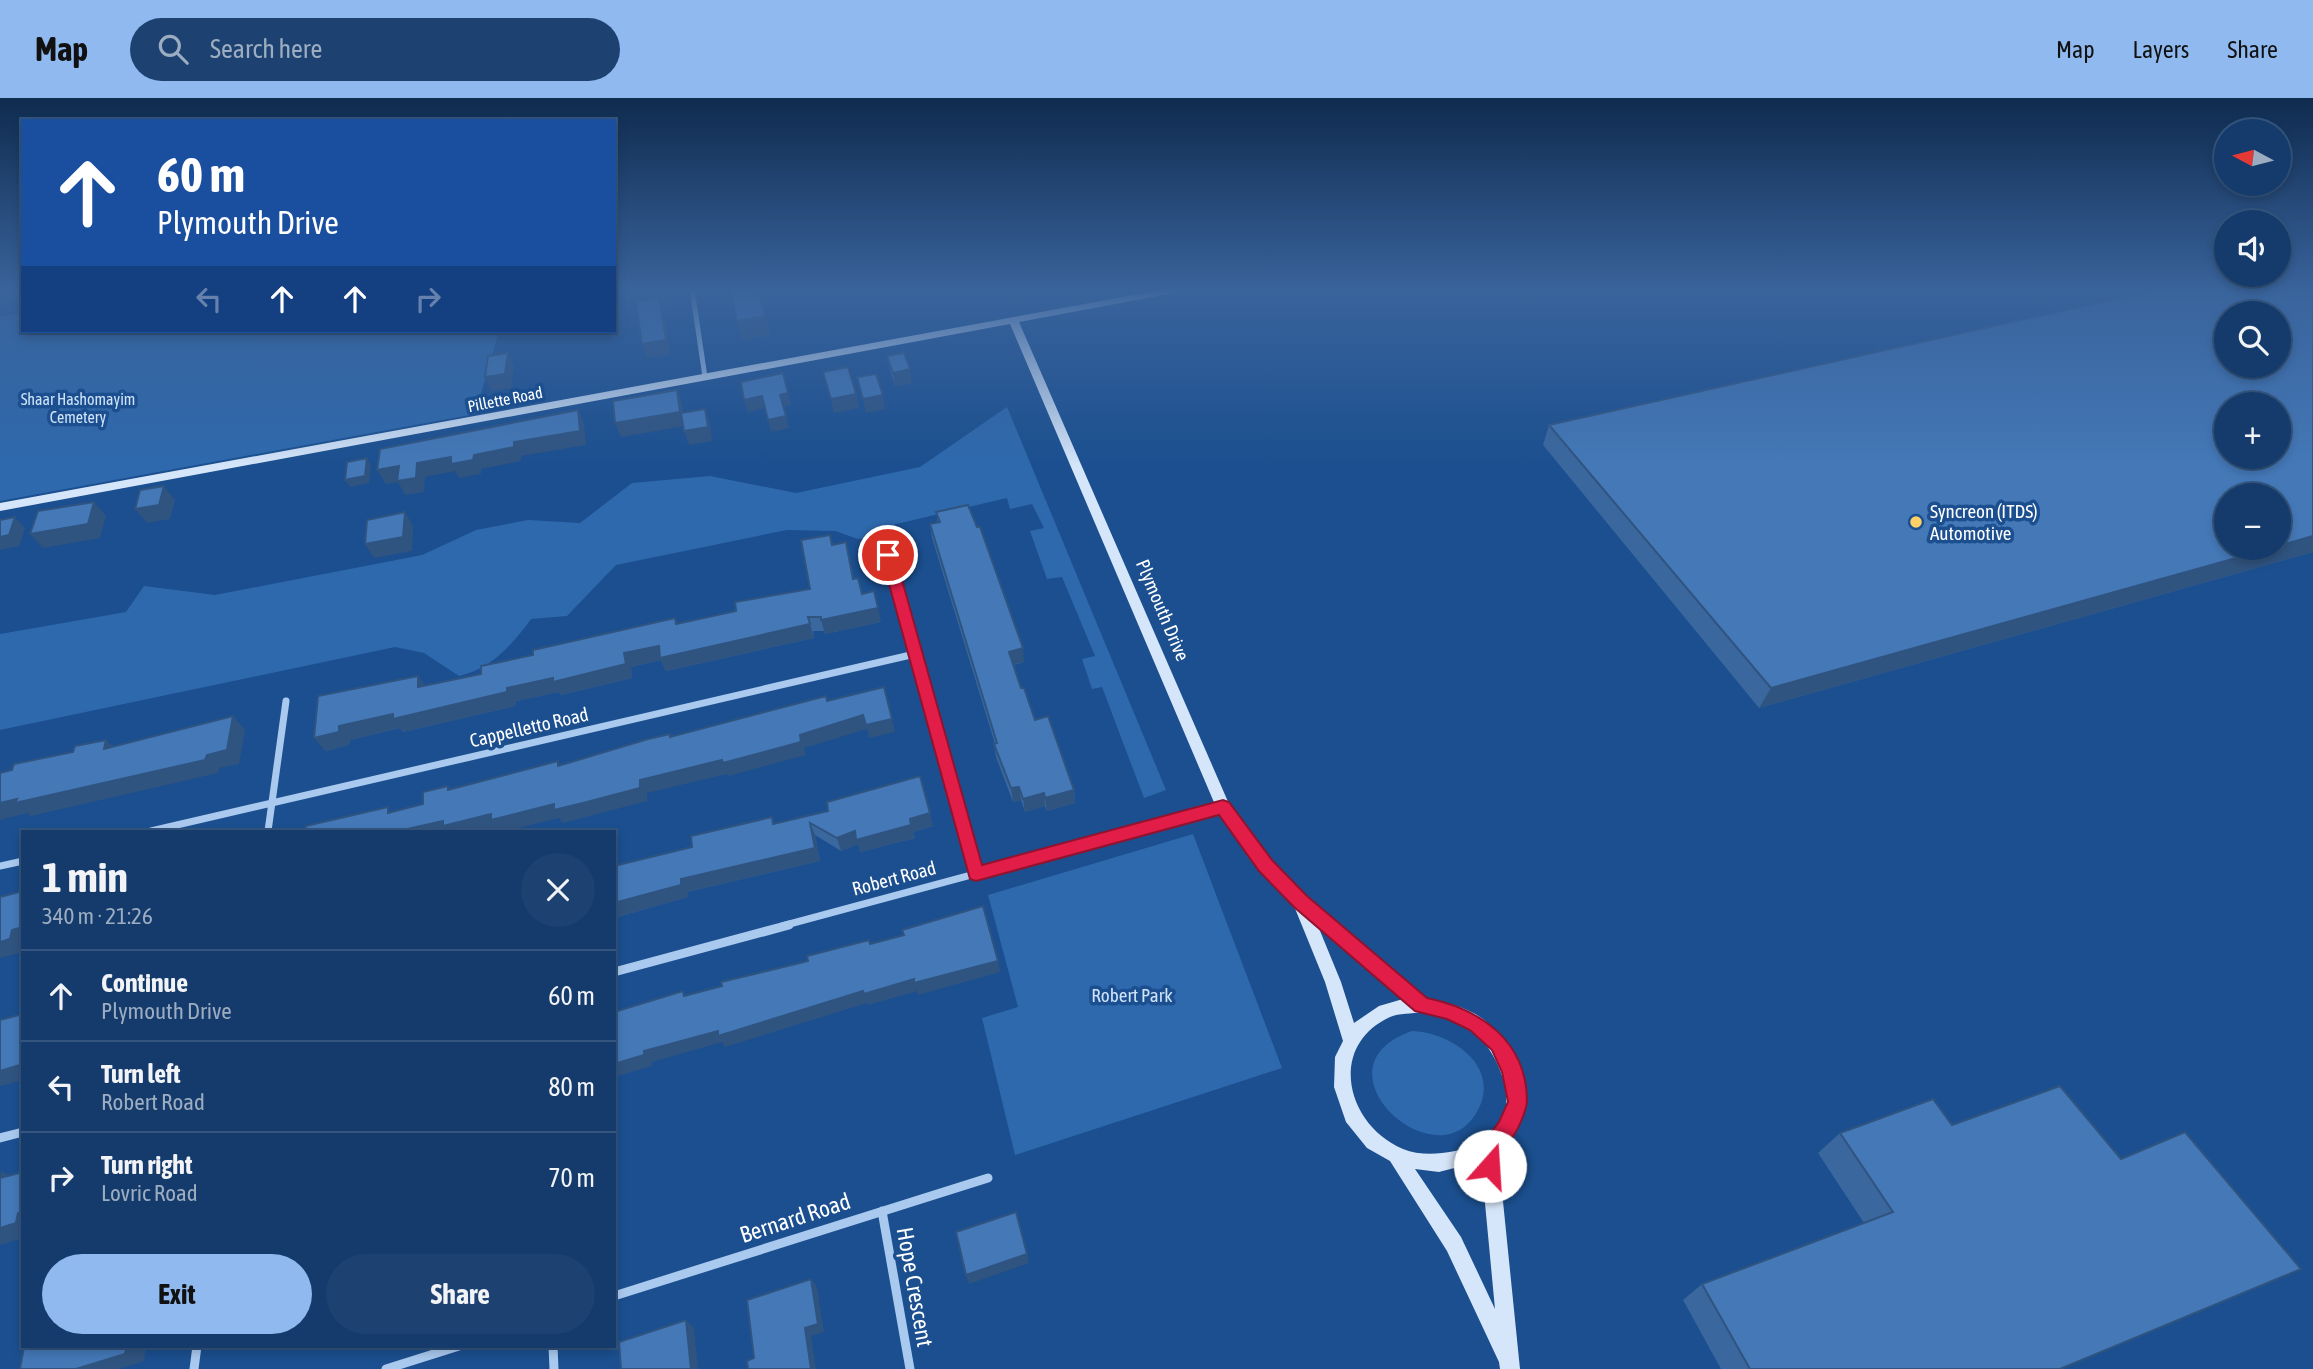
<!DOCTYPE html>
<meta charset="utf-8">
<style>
body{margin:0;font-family:"Asap Condensed",sans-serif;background:#1d4271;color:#f1f3f6;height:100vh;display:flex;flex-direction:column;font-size:26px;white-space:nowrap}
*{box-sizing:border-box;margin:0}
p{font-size:23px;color:#9dadc1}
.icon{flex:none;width:38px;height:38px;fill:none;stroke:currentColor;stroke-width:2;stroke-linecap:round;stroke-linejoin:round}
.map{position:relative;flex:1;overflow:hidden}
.drawer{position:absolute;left:21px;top:732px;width:595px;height:518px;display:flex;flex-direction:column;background:#143b6b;border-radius:0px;box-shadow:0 4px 10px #0003,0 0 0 2px #33557e}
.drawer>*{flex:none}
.banner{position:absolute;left:21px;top:21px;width:595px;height:214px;border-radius:0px;box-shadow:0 4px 10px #0003,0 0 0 2px #33557e;background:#1a4fa0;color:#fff;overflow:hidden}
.needle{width:46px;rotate:277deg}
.tools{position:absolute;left:2214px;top:21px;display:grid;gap:14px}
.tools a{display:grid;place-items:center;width:77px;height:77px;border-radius:50%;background:#143b6b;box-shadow:0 4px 10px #0003,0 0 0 2px #33557e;font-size:35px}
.pin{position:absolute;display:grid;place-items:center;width:60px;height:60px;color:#fff;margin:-30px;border:4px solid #fff;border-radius:50%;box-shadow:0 2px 7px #0007}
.me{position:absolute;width:77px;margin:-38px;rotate:19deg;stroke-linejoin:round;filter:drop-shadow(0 0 5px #0008)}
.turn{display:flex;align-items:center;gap:24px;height:147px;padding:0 21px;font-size:32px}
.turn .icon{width:91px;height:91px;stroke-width:2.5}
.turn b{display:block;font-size:49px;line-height:60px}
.lanes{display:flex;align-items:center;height:66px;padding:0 21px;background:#0003;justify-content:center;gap:35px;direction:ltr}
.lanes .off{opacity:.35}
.round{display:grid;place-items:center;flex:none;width:74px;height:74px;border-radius:37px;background:#1d4271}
.headline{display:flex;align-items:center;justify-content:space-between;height:119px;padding:0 21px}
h1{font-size:42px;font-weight:700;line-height:52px}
.cta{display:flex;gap:14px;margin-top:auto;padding:14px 21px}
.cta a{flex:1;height:80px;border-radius:42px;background:#90b9f0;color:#111;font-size:28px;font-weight:700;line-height:80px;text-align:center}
.cta a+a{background:#1d4271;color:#f1f3f6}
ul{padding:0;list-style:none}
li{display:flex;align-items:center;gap:21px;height:91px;padding:0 21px;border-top:2px solid #33557e}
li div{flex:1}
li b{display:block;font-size:26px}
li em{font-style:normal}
header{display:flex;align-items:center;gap:42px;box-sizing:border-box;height:98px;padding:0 35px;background:#90b9f0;color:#111}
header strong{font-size:33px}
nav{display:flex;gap:38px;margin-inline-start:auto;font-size:24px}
.search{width:490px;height:63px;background:#1d4271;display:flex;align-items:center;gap:18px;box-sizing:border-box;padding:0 24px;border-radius:38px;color:#9dadc1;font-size:26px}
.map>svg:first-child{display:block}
</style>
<header>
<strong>Map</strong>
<div class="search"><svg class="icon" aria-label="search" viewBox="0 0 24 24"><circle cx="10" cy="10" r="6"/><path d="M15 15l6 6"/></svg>Search here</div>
<nav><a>Map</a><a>Layers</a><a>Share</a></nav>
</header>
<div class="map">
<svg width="2313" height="1271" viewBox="0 0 2313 1271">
<rect width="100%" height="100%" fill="#1b4f8f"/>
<path fill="#2e69ad" d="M23,215V233H499L475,316L0,403V219Z
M1007,309L1166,692L1144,700L1102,589L1092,591L1082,561L1095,558L1062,479L1047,481L1030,433L1044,430L1032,406L1010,411L1007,400L892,427L878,439L858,441L835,433L787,432L616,467L567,518L531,521C513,546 490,572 459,578L424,555L395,549L0,632V536L126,514L144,488L215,497L422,457L476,432L528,422L580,425L632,385L710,378L796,395L920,369Z
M1193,736L1282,970L1015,1057L982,920L1018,909L988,797Z
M1412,933C1451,934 1501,968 1478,1012C1438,1089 1307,969 1412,933Z"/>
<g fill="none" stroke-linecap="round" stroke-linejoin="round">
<path stroke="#a9c9ee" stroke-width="5" d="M692,191L705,279
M888,457L893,474"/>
<path stroke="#a9c9ee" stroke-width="7" d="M892,472L976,776
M151,733L915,556
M268,733L286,603
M0,768L23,763
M782,828L1223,709"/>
<path stroke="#a9c9ee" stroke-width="9" d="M614,874L789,827
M0,1040L23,1034
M882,1113L910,1271
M614,1198L988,1080
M553,1248L554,1271
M194,1271L197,1248
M386,1271L459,1248"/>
<path fill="#d6e6fa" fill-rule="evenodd" d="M1166,191H1185L1180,194L1019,224L1229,706L1271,763L1305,798L1426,900C1445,904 1467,909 1483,921C1520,949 1545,1022 1498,1054L1520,1271H1500L1499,1264L1447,1153L1390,1063L1367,1050L1346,1024L1334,989L1335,959L1343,943L1325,884L1294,808L1261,773L1216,709L1010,226L0,413V405ZM1318,828L1403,901L1379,908L1354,925L1341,884ZM1422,914C1439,918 1458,921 1472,932C1504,958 1528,1028 1476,1047C1454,1055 1425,1060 1403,1051C1346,1027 1327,948 1390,919C1399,915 1412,916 1422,914ZM1481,1063L1495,1211L1461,1139L1415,1071L1439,1074Z"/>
</g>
<path fill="#3a679d" d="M2313,191V454L1759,610L1543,347L1549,327Z
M887,258L912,285L895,288L890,272Z
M936,414L1024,564L1013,567L1021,590L1035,622L1074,692L1075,705L1047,713L1045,708L1025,714L1021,702L1013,704L996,659L994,646H995L932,440L930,426L938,425Z
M830,437L833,447L846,444L854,481L862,496L881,524L825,536L824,533H813L814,540L666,573L661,562L631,569L632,580L561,597L559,594L516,603L515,608L403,634L400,630L350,642L349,647L325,653L418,578L425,588L481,576L533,557L675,520L678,526L736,513L810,491Z
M828,713L933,728L913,734L915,740L860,754L858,746L841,753L815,737L820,763L687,794L688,799L614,820V768L692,749Z
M1840,1035L2061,1271H1721L1683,1202L1702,1186L1864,1125L1818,1055Z"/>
<path fill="#305480" d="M758,191L770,237L742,242L737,223Z
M659,199L664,212L670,256L647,260L642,246Z
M508,255L514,269L511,290L492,293L485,279Z
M910,271L912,285L895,288L893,275Z
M783,275L791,307L783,309L780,297Z
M677,292L682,306L685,328L621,339L615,325Z
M856,296L859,310L834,315L831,301Z
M883,297L885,311L866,315L863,301Z
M762,298L766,310L748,314L744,302Z
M705,311L710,325L712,343L689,347L684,333Z
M578,312L584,326L586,347L521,358V363L481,371V376L459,380L455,373L425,379L424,394L405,397L398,384L386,386L377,372L451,359L474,357L514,344Z
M786,318L789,330L771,334L768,322Z
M367,360L371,367L369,385L350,389L345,382Z
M164,388L175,402L170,421L147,425L135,411Z
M94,404L106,418L100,440L43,450L30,436Z
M405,414L413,428L412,453L374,460L365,446Z
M15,419L25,430L19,448L0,452V439Z
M2313,438V454L1759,610L1771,590L2272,450H2278V448Z
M878,510L881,524L825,536L821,522Z
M808,519L814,540L666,573L661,562L631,569L632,580L561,597L559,594L516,603L515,608L403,634L400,630L350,642L349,647L325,653L314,640L339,628L507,590L624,555Z
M1023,550L1024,564L1010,567L1009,554Z
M418,578L428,592L418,589Z
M863,617L892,621L895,634L869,640L867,631L804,650L806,657L728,678L727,676L647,695V703L563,725L559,720L506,733H499L497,730L483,733H407V731L443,723L491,716L640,682L800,637Z
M233,618L245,632L239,666L219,670L218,675L31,718L27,715L0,722V705L207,657Z
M106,642L120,655L104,651Z
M1019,689L1021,702L1013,704L1011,690Z
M1074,692L1075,705L1047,713L1045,700Z
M1044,695L1045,708L1025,714L1023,701Z
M930,715L933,728L913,734L915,740L860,754L858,746L841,753L837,740L855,733Z
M810,725L815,737L820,763L687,794L688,799L614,820V805L681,781Z
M23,829V854L0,860V844L12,832Z
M998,863L1000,874L918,897L917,893L868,907L867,905L725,949L722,944L652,964V968L614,979V966L644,953L863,893Z
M23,966V982L1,988L0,987V973Z
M1,1073L23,1084L0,1081Z
M23,1114V1140L0,1147V1130L18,1115Z
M1027,1156L1029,1165L969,1186L966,1177Z
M811,1181L817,1189L824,1234L811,1238L816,1271H811L805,1230Z
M686,1222L694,1230L698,1271H691Z
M127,1248H146L144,1263L119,1271H76Z"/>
<path fill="#4478b7" stroke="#305480" stroke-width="2" fill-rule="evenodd" d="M730,191H758L765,218L737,223Z
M2160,191H2313V438L2278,448V397H2226V450H2272L1771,590L1549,327ZM2226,215H2278V268H2226ZM2226,306H2278V359H2226Z
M659,199L666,242L642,246L636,203Z
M508,255L505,276L485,279L488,258Z
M904,255L910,271L893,275L887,258Z
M848,269L856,296L831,301L823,274Z
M783,275L788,295L780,297L786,318L768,322L762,298L744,302L741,284Z
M876,276L883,297L863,301L857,279Z
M677,292L680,314L615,325L613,303Z
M705,311L708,329L684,333L681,315Z
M578,312L580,333L514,344V349L474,357L473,362L451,366V359L417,365L416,380L397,383L399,368L377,372L380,351Z
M367,360L365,378L345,382L347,364Z
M164,388L159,407L135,411L140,392Z
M94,404L88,426L30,436L38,413Z
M968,407L977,429H980L1023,550L1009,554L1021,590H1024L1035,622L1048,618L1074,692L1045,700L1044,695L1023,701L1019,689L1011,690L994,646L997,645L930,426L940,424L936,414Z
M405,414L403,439L365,446L367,422Z
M15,419L9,437L0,439V422Z
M830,437L832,447L846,444L853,481L858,480L862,496L874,493L878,510L821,522V519H808L810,526L660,560L659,548L624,555L626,566L553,584V580L507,590V594L393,621V616L339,628V634L314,640L318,598L418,578V589L481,576V568L533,557V552L675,520L676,526L736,513L735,504L810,491L801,442Z
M884,589L892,621L866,627L863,617L800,637L801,644L723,665L722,662L640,682V690L583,705L554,712V706L491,722V716L443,728V723L407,731V733H305L306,728L388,709V715L423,706V694L448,688V692L558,663V668L648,641L670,636V639L826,598L827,603Z
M233,618L227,652L207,657L205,662L15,705L17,701L0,705V675L12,672L14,666L73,654L75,648L106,642L104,651Z
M920,678L930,715L910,721L911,727L856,742L855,733L837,740L810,725L815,750L681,781V787L614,805V768L692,749L691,738L772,719L773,726L828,713L827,704Z
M23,793V829L12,832L10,841L0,844V799Z
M983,808L998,863L914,885V881L864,896L863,893L718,938V933L644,953V957L614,966V914L683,893L684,898L722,888L721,884L808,863L807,858L869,842L870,846L904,837L902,832Z
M23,916V966L0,973V922Z
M2060,988L2121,1061L2185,1034L2301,1171L2060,1271H1750L1702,1186L1893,1114L1840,1035L1933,1001L1952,1027Z
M23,1074V1114L18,1115L16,1125L0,1130V1080Z
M1016,1114L1027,1156L966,1177L956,1134Z
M811,1181L818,1226L805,1230L811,1271H748L747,1263L754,1260L747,1202Z
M686,1222L691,1271H621L619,1244Z
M29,1248H127L125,1256L76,1271H20L24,1249Z"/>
<linearGradient id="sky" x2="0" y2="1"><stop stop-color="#0f2b4f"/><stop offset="0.52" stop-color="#39639b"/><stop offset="1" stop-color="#39639b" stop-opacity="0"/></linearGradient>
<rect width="2313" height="369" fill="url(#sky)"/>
<path fill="#e11d48" stroke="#92132f" stroke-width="2" d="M888,452L895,457L982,767L1223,702L1229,704L1272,762L1307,798L1427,900C1480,911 1526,942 1527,1002C1527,1012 1519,1029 1514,1037C1510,1043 1502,1048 1500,1054C1497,1060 1501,1067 1498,1075L1490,1078L1483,1075L1479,1051L1499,1024L1508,1004L1502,974L1492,952L1470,932L1447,921L1415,913L1294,809L1259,773L1219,717L976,783L970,781L881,457Z"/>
<circle fill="#ffd166" stroke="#1b4f8f" stroke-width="2.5" cx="1916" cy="424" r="7"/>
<g text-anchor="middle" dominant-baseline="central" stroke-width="7" stroke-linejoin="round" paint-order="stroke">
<g font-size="16" fill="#cfe3fa" stroke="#1b4f8f">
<text x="78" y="301">Shaar Hashomayim<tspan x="78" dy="18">Cemetery</tspan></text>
</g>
<g font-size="16" fill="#fff" stroke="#1b4f8f">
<text transform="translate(505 301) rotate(-11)">Pillette Road</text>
</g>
<g font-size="19" fill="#fff" stroke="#1b4f8f" text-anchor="start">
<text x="1930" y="413">Syncreon (ITDS)<tspan x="1930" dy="22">Automotive</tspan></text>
</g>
<g font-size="19" fill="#fff" stroke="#1b4f8f">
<text transform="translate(1163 512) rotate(67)">Plymouth Drive</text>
<text transform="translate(529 629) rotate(-13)">Cappelletto Road</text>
<text transform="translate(894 780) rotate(-15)">Robert Road</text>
</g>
<g font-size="19" fill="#cfe3fa" stroke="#1b4f8f">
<text x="1132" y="897">Robert Park</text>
</g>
<g font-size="23" fill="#fff" stroke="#1b4f8f">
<text transform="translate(795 1120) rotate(-18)">Bernard Road</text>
<text transform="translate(915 1189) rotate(80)">Hope Crescent</text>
</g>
</g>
</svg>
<div class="tools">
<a><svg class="needle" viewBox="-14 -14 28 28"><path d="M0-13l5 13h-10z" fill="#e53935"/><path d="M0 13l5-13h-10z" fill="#9dadc1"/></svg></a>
<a><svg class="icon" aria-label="sound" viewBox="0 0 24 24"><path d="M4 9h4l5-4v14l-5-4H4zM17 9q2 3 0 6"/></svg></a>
<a><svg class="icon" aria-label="search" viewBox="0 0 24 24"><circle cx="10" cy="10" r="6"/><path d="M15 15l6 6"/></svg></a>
<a>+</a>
<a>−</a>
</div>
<div class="pin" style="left:888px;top:457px;background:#d93025"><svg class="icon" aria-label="arrive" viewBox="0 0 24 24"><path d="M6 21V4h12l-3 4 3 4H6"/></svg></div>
<svg class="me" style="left:1490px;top:1068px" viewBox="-20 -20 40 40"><circle r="19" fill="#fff"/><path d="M0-13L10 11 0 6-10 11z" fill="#e11d48"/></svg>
<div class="banner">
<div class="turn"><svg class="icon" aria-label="ahead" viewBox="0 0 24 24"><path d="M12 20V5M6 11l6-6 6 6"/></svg><div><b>60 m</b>Plymouth Drive</div></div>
<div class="lanes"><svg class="icon off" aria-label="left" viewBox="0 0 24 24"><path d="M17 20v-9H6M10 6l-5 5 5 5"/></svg><svg class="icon" aria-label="ahead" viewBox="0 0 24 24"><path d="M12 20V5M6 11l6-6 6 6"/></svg><svg class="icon" aria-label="ahead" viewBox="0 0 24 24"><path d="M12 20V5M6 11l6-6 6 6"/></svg><svg class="icon off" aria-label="right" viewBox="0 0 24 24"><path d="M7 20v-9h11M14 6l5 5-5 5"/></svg></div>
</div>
<section class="drawer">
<div class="headline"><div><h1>1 min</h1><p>340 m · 21:26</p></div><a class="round"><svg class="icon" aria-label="close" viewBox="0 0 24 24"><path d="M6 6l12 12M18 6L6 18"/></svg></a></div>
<ul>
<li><svg class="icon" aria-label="ahead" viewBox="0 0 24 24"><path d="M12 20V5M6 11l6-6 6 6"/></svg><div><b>Continue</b><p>Plymouth Drive</p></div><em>60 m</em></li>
<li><svg class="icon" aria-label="left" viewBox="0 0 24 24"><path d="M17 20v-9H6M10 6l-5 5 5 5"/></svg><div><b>Turn left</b><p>Robert Road</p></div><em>80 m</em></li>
<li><svg class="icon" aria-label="right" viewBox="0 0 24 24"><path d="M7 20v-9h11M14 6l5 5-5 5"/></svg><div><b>Turn right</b><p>Lovric Road</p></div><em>70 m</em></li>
</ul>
<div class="cta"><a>Exit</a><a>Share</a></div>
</section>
</div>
